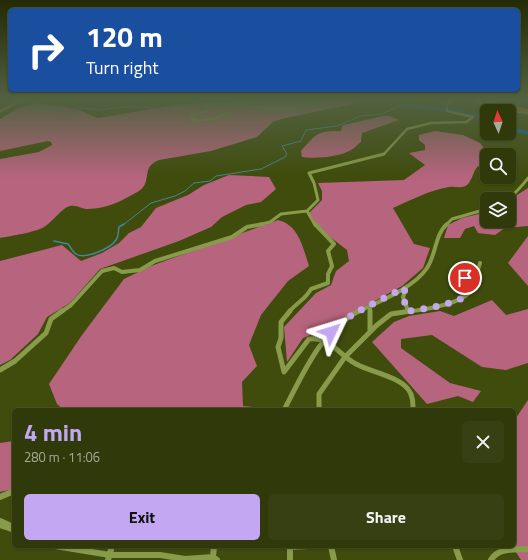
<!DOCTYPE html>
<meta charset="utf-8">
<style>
body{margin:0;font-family:"Titillium Web",sans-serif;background:#374012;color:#f1f3f6;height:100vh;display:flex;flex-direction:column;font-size:15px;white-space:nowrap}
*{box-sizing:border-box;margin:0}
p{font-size:13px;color:#a7ac9c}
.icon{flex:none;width:22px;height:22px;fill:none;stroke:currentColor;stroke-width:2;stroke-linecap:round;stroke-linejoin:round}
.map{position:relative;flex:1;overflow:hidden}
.sheet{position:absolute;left:12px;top:408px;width:504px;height:140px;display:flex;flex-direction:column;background:#2f3909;border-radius:6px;box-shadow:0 1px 3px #0004,0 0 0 1px #4a532a}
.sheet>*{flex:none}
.guide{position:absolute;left:8px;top:8px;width:512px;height:84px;border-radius:6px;box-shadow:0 1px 3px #0004,0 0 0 1px #4a532a;background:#1a4fa0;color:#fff;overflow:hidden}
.needle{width:26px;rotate:357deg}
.buttons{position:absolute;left:480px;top:104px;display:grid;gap:8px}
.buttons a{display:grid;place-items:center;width:36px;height:36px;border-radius:6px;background:#2f3909;box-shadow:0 1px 3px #0004,0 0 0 1px #4a532a;font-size:20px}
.pin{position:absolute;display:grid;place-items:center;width:34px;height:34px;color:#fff;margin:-17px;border:2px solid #fff;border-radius:50%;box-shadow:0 1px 4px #0007}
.me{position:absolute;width:44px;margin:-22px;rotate:49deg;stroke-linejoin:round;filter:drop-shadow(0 0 3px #0008)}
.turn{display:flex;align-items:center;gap:14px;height:84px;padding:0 12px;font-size:18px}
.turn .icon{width:52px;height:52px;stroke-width:2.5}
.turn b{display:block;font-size:28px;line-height:34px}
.round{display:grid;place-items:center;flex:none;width:42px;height:42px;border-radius:6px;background:#374012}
.headline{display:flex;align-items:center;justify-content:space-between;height:68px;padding:0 12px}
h1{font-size:24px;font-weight:700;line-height:30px;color:#c3a7f2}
.cta{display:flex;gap:8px;margin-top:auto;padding:8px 12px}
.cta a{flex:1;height:46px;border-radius:6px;background:#c3a7f2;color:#111;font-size:16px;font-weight:700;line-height:46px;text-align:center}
.cta a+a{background:#374012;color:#f1f3f6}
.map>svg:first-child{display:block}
</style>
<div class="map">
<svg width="528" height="560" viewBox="0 0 528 560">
<rect width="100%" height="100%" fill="#3f4c0c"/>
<path fill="#b7647e" d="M238,99H367L349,105L281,119L273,122L257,137L211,151L159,160C140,167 153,182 139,191C124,200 106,209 88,209C80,209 76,203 67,207C59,212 52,222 44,227C37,232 10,236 0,238V159L39,152L52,145L51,142L48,141L0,151V119L20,107L37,103L76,109L98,118L163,107Z
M383,116H389L399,120L362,133L361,142C358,144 355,148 351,150C340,157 315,159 302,157L301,151C317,133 317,131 341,131L343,125Z
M435,131L463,135L480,143L489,155H487V168L478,166C473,171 472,181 467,185C462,189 455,186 449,187C430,190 411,200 393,208L414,244L430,248L423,268L402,286L316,333L303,338L287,362L284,327L316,293L331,285L336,271L349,261L347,250L317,227L309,213L322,200V191L318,183L404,180L425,165L409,153L425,150V145L419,140V135Z
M229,175L269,177L276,189L261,202L246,205L222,217L211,227L179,241L100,269L70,303L47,317L38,334L10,360L0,365V261L62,245L81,261L102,253L119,243L129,233L141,227L156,208L188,195L204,185Z
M528,188V226L505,228L495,235L478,233L474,226L465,229L460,238H444L448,225L462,218L487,212V221H509V204L514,202L517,195Z
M278,220C299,225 303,248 309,266L288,281L261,315L249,345L257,366L242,382L243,406L284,410H64L57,404L49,384L82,335L124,279L151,266Z
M528,236V286L508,263Z
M492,300L506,315L528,309V363L506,370L482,367L432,335L401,339V348L450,383L481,391L473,402L458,396L427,404L372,342L394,322L409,316L440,311L454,316Z
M528,400V560H521L512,546H514V421Z
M14,441V489L0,492V443Z"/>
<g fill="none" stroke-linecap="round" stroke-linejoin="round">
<path stroke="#41879e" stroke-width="1" d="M302,99H308
M0,103H7
M22,106L31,109H49L62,113H68L80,108L100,110L122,107H145L163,110L195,99
M123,225L151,203L175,196L185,191L194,183L210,181L216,176L261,169L285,157L287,154L282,146L301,141L306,130L337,126L361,116L382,114L401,105"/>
<path stroke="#41879e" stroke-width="1.5" d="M54,241L68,244C71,247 72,252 76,254C85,260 111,248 116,240C119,236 118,231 119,227L124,224"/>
<path fill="#066596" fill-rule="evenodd" d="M392,99H398L403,103L449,108L487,116V120L449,112L401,107Z
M509,126L528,131V135L509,130Z"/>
<path stroke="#889b4b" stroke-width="2.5" d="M467,99H476
M475,100L492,108L528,113
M235,105L230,113L220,115L218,118L196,121L193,120L191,115L208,111V107L210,106Z
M235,105C268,108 298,112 329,99
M380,155L384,154L407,129L431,123L466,122L473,117L447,111V104L454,99"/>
<path stroke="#889b4b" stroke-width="3" d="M509,201C514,192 522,187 528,178
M307,211L315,225
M258,225L270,222L281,214L307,211L318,200L314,183L309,173L384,154
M446,225L452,219L487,209"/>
<path stroke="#889b4b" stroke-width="4" d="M404,288L405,291L403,297L408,311
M370,305V312
M61,312L71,305L102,271L114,268L122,272L140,270L155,261L232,237L247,227L263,224
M289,312C297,302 305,300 311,289L328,283V274L332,266L328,251L334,244L315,224
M357,312C378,302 414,288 427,268C436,255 435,234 447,224
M404,312C422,310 457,305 469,293V288L465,278L478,270L480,263"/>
<path stroke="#889b4b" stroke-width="5" d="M290,311L281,322V338L278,347L284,372L309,339C331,336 338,355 356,364C371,372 397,376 408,389C413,395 413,403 413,410
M370,311V331
M0,370L15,361L46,333L51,319L62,311
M284,410C303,374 321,330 359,311
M319,410V394L345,357L377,325L391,314L411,311"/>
<path stroke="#889b4b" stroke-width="6" d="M0,497L14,491
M0,521L9,525V528L14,530
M0,525L9,528
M55,546L110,555H160L185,559L213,557L217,560
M290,546V560
M331,546L334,560
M455,546L460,560
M290,547L308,546
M213,557L214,546
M108,560L112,546
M491,560C498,547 515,550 528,549"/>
<path fill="#889b4b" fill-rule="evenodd" d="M473,99H481L528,109V111Z"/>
<path fill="#b08531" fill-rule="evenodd" d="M21,99H26L0,113V110Z"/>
<path fill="#ca771f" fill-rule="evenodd" d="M515,106L528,109V113L513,109V107Z"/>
</g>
<linearGradient id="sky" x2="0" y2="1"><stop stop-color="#232a07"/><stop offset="0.56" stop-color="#526140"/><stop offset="1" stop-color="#526140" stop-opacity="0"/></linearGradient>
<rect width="528" height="178" fill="url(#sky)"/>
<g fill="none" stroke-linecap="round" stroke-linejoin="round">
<path stroke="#c3a7f2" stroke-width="7" stroke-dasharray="0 12.6" d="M331,332L353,314L404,288L405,292L403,298L408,311C419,310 465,303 469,292C471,288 466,282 465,278"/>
</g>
</svg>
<div class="buttons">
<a><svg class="needle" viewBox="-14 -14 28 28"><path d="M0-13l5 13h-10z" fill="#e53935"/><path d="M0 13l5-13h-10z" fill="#a7ac9c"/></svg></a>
<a><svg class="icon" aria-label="search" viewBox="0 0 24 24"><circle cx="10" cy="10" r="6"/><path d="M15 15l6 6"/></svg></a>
<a><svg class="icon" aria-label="layers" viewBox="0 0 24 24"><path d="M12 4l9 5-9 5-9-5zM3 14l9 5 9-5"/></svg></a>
</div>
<div class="pin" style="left:465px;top:278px;background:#d93025"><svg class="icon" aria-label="arrive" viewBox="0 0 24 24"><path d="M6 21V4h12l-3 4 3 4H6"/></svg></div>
<svg class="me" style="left:331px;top:332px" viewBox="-20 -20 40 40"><path d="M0-17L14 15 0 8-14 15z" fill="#c3a7f2" stroke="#fff" stroke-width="4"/></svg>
<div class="guide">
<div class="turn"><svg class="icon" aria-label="right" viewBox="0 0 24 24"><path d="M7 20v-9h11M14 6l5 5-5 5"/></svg><div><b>120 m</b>Turn right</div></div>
</div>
<section class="sheet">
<div class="headline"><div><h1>4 min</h1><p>280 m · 11:06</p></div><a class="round"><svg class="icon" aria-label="close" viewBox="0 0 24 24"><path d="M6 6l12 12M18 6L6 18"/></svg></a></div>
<div class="cta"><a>Exit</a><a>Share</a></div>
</section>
</div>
